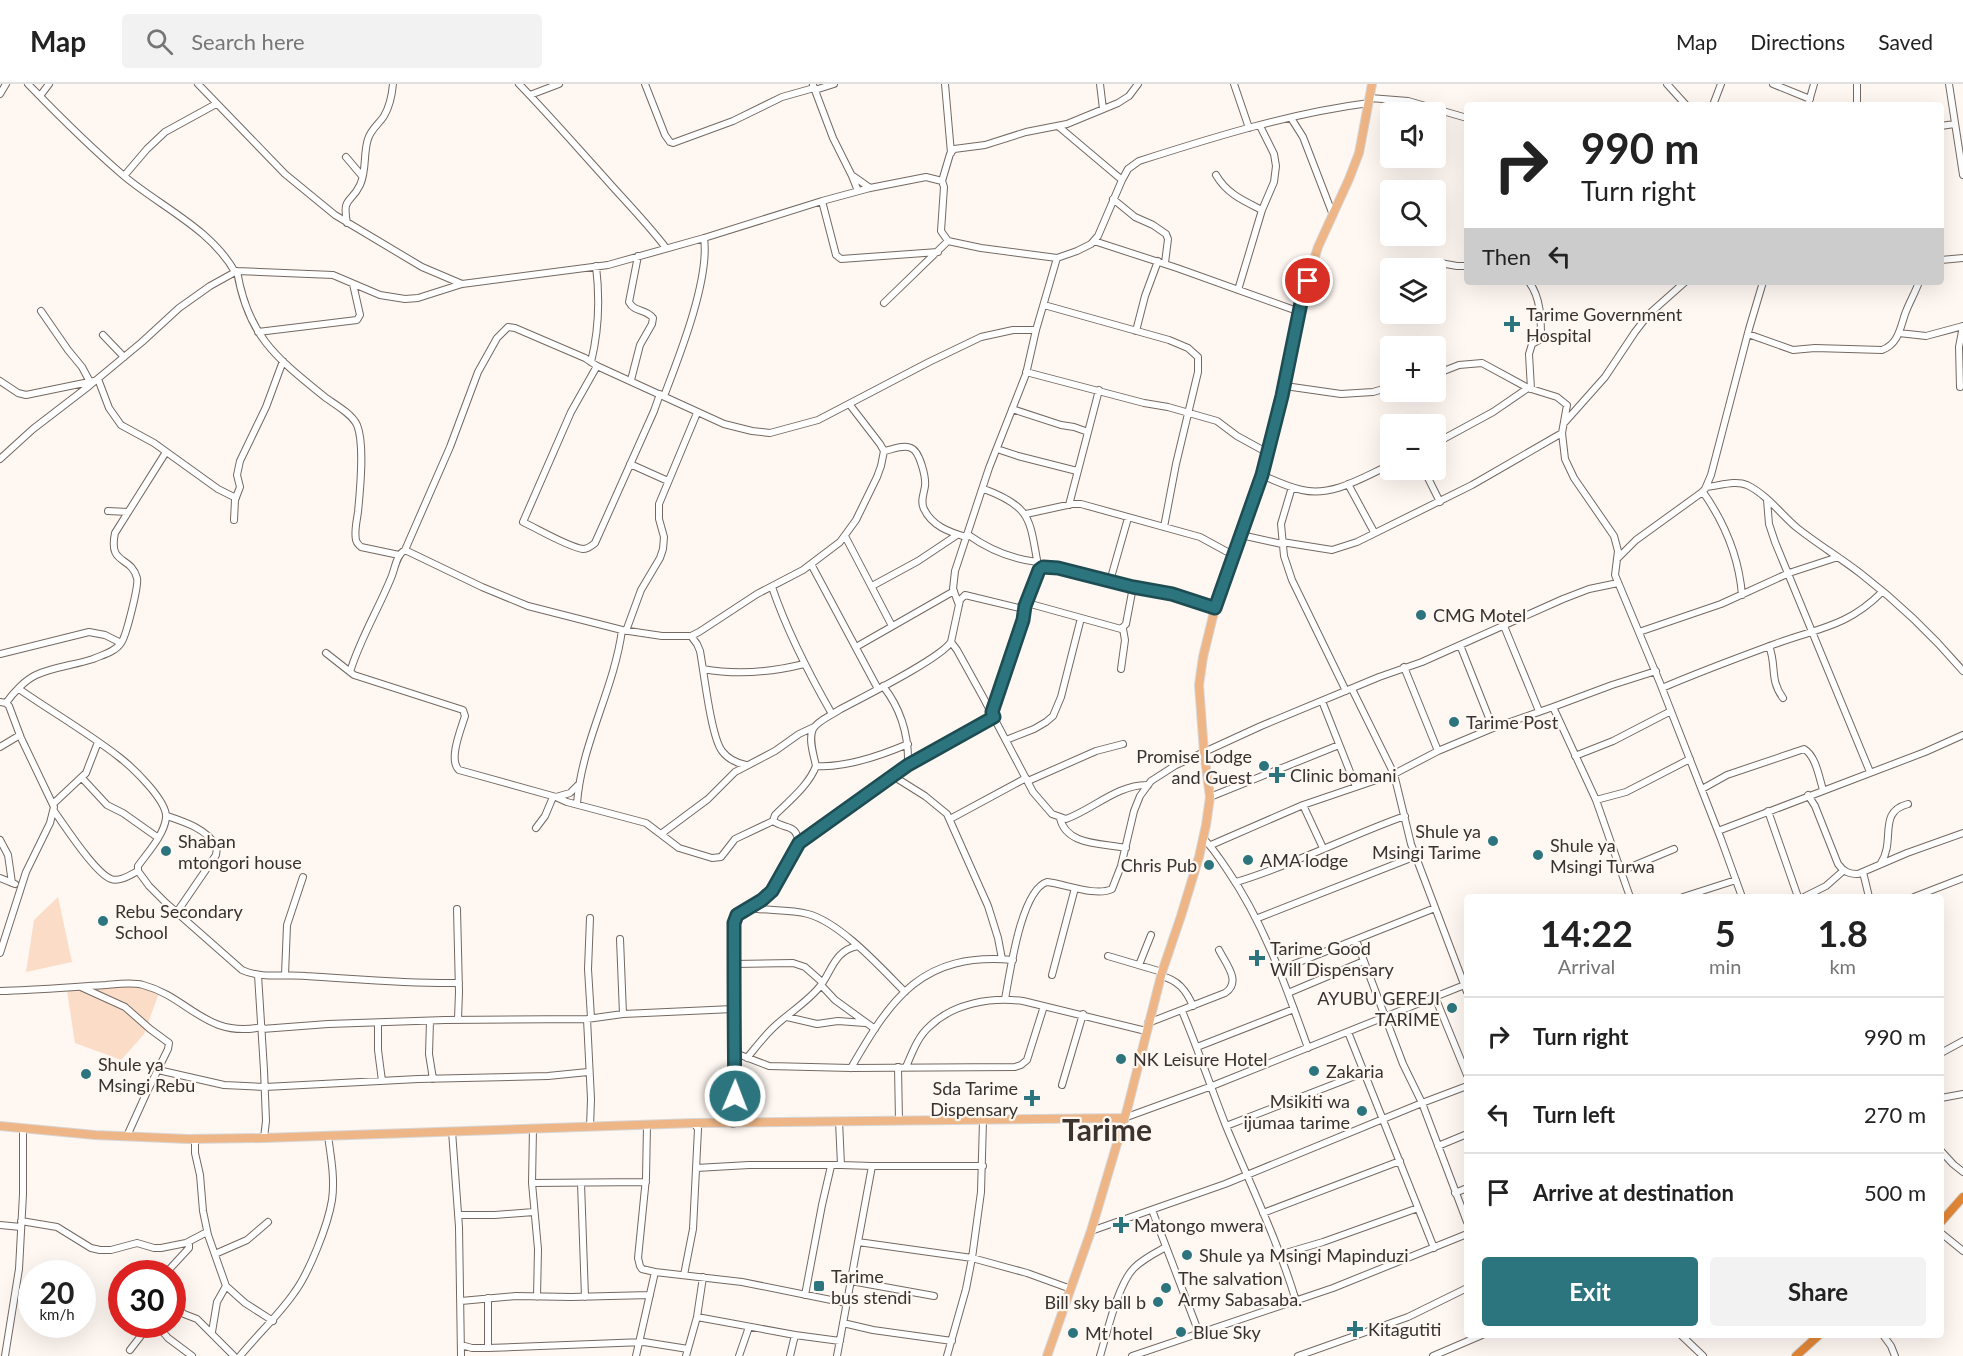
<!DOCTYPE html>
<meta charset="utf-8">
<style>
body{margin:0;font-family:Lato,sans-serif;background:#f2f2f2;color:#222;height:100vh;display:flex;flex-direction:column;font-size:22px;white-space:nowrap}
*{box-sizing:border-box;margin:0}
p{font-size:20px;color:#767676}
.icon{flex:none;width:33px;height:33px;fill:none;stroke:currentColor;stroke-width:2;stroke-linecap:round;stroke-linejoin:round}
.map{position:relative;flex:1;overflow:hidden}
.details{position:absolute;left:1464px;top:810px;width:480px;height:444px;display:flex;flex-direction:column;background:#fff;border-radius:6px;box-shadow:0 6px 24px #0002}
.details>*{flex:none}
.banner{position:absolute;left:1464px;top:18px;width:480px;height:183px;border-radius:6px;box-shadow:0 6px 24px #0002;background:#fff;color:#222;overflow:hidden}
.tools{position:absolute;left:1380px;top:18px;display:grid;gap:12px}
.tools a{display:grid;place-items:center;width:66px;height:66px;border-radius:6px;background:#fff;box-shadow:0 6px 24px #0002;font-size:30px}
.speed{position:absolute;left:18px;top:1176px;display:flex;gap:12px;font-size:30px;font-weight:700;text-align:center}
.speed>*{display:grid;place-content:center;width:78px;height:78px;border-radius:50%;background:#fff;box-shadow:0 6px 24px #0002;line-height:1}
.speed small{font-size:15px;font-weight:400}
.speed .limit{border:9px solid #d22;background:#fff;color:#111}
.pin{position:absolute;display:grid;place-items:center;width:51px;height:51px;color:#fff;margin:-26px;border:3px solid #fff;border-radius:50%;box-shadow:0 2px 6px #0007}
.me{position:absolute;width:66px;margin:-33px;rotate:1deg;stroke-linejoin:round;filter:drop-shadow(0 0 4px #0008)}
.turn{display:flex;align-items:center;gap:21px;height:126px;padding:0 18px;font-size:27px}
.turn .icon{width:78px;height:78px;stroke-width:2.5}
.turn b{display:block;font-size:42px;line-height:51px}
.then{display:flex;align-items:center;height:57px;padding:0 18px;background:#0003;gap:12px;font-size:22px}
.eta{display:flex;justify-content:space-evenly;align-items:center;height:102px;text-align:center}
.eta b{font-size:36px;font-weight:700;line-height:42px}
.cta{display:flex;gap:12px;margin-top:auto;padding:12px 18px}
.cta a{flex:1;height:69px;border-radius:6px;background:#2d757e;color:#fff;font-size:24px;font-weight:700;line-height:69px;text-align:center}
.cta a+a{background:#f2f2f2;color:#222}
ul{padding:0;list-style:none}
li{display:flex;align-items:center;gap:18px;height:78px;padding:0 18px;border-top:2px solid #e0e0e0}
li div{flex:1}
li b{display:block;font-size:22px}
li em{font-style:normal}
header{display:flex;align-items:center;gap:36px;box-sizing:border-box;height:84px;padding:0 30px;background:#fff;border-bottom:2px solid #e0e0e0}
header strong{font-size:28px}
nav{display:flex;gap:33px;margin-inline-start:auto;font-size:21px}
.search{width:420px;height:54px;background:#f2f2f2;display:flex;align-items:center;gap:15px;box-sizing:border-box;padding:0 21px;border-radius:6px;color:#767676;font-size:22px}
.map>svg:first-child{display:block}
</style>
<header>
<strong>Map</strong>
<div class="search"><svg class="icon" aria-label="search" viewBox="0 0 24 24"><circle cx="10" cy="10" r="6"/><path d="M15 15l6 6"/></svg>Search here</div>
<nav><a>Map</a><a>Directions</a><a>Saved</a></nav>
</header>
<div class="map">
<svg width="1963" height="1272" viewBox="0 0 1963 1272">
<rect width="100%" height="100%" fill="#fef7f2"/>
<path fill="#fbdcc7" d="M58,813L72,878L26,888L34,836Z
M129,902L159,909L144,950L121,976L75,959L67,907Z"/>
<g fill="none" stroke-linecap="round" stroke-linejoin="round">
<g stroke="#746962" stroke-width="8">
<path id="minor" d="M28,0C59,32 90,63 124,92C161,123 211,145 235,188
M198,0L285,90L335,131L422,183L462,200
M519,0C548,30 576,62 604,93C625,117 647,139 666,164
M645,0L665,51L670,58L673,59L733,37L782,13L814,4
M945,0L951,69
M1100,0L1103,25
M1234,0L1249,44
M1667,0L1686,21
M1773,0L1810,15
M1857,0V21
M1949,0L1963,91
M813,1L833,54L852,92L858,107
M815,6L834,0
M0,10L6,0
M530,11L559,0
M40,12L49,0
M1370,14L1408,17L1467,34
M1713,21L1721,0
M1808,21L1814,0
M1291,34L1303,53L1333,131
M1058,42L1122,96
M1941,42L1954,40
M346,73L362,92
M1216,91C1227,110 1244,117 1262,126
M124,92L147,65L165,48L216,20
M853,92L870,104
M942,97L950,70L954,65L985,61L1026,48L1067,40L1118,19L1129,12L1138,0
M1113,115L1135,133L1153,141L1166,150L1168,155L1165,179
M822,117L836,171L841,175L938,168
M347,139C342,112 351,120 360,101C367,86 363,70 368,55C371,45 379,40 384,32C390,22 392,11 393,0
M1094,157L1177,184L1300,228
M1941,176L1963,174
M1440,179L1457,182H1467
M237,187C248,253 277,274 326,314C336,321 352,330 357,341C365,360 360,407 358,428C357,436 354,447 356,456C357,460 358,460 361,463L399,471
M1529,198C1541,214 1541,235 1541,255L1532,260L1529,270L1531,305
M1238,206L1262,126L1274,98L1276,82L1274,70L1260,42
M884,219L948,157
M1044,221L1169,256L1188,264L1198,273V288L1176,380L1164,443
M41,227L68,266L82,283L90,298
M1136,247L1145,212L1158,177
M258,248L357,236L360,231L353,200
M1899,249L1926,252L1963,242
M1748,250L1793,266L1815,264L1882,266C1898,260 1900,245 1905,230C1909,219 1915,209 1919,198
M103,251L124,273
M591,278C599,246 600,215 596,182
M597,282L571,328L523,438C538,445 568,463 583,465C588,465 591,462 595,459L654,327L660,310
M1026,288L1144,319L1168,323L1217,337L1237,352L1268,369
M1436,290L1459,281L1482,279L1528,304L1557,313L1567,321L1562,349L1565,375L1574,394L1614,452L1618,467L1615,491L1660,599L1721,755L1742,813
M98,295L109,324L121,341L154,359L218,405L236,414
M631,296L640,261L652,240L653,234C645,224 635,229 629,218L638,172
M0,297L18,309L26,311L94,297
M1285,302L1341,310L1373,308L1390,303
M1960,303L1959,263L1963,242
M664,312C679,273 710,195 704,154
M1012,325L1061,341L1074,343L1088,348
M1565,338L1605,293L1635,248L1649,230L1685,198
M1436,359L1493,328L1528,304
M997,365L1018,372L1077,387
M884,367C891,366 904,360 911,364C920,367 926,394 925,402C924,410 920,417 924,425C932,442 949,448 966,453
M0,375L33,345L89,302L142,258L179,224L210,202L237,187L333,191L380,211L405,215L418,214L462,200L608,181L704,154L822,117L870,104L926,93L942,97L944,103L941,147L948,157L981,164L1057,174L1077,167L1091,160L1098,152L1122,96L1128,85L1139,77C1214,53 1291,29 1369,19
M630,380L668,397
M1424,386L1440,418
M1262,391C1275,397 1288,403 1302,406C1333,413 1363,393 1390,381
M1348,400L1374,448
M1292,403L1281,440L1284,472L1292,496L1346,607
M1706,403C1719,402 1735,396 1747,401C1766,410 1781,430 1796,443C1816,459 1839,473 1860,489C1895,516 1934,553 1963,587
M984,405C1035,424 1029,438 1039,486
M1703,408C1724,438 1739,474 1742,511
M1767,416L1769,440L1775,458L1870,688
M1069,421L1099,306
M108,427L128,428
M1026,430L1072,420H1081L1200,453L1233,471
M234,436L235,416L240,403L237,391L240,377L266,323L283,277
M967,450C988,465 1011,475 1037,478
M1241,451L1282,460
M845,452L892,542
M1282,458L1332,466L1357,458L1472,401L1562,349
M405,466L450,363L478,288L497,254L508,243L515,244L585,274L597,282L724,340L752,347L770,349L818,336L929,278L981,253L1013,246H1036
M1617,475L1636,456L1701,409L1705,405L1711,391L1749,245L1763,198
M811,480L878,605
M1110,497L1128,434
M872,502L918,477L957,451
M772,503C787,547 809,590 832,630
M1027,519L1121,545L1126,540L1133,503
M959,521L953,505L955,487L989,384L1026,290L1036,246L1057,174
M1504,542L1539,627
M626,547L641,506L660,474L663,465L664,453L659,435V420L697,329
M1639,548L1721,520L1789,489L1838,473
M691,552L697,560L700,567C704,588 711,653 722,667C728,675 736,679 746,681
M951,558L957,566L983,613L1033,708L1052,730L1066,735C1092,726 1118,700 1148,701
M1460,561L1493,644
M1769,562C1777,582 1769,595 1783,614
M856,563L954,507
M326,569L354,591L463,626L465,632C461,645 448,676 459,686L556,713L567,718L646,739L679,764L712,774L721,773L735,755L773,737
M0,570L89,548L105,551L121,559
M1404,583L1438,667
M703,585C736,591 772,588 804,580
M1121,585L1125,556L1123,545
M350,588C360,555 378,526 391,494C395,485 396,471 405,466L482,503L528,522L622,546L662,552H691L699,548L757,510L803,486L840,458L856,436L877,393L881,382L884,367L880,360L850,321
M883,602C901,625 909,651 908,681
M1662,604C1699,588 1737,574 1775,560C1818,544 1847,543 1882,508
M19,605C52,628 87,648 119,673C132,683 168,717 166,734C164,751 148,768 138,782V787L149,802L166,819L242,886C261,895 286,890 306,892C357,895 408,900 459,899
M1352,605L1394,690L1411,760L1467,908
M1322,617L1356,703
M0,618L6,619L9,622L21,654L54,723L50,739L26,788L0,869
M6,619C13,609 25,596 36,591C53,583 75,581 93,575C102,571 115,568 121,559C126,553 139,501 137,494C131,471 108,482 115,449L166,368
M1553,623L1612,601L1656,587
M992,628L1023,536L1025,522
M1006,656L1034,645L1046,638L1053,632L1061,613L1081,534
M0,663L20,651
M1575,672L1613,657L1671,627
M816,682C844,684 882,671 908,660
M893,692L925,712L947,730L988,822L998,854L1002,875
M82,694L107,721L123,729L157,753
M1028,697L1096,667L1123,660
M1702,705L1727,691L1804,665C1816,672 1819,693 1823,706
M1808,711L1815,722L1838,780C1844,788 1849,790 1858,790L1907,769L1963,749
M556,713L570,709L578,701
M1210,713L1339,661
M1596,716L1626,708L1690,675
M53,720L86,689L98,658
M577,720C581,660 614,606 622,546
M1303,721L1323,764
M54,727C65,742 95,789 111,795C120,798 130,791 138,787
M1768,727L1798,813
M167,732C185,738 207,745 217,763L216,771L177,828
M1060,734C1066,762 1103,759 1126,764
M950,735L1026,694
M536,744L545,732L553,713
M1718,747L1925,668L1963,651
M661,750L708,715L735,688L775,667L799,650L814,643
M1203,754C1213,764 1220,775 1228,787C1265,841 1286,903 1308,964
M0,756L8,771L12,799
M799,759L908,681L994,633
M1211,761L1303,721L1394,690L1438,667L1493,644L1553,623L1596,716L1630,813
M1881,779C1896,756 1877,728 1908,720
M1621,787L1674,765
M1863,788L1869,813
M0,794L15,800
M1236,798C1294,781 1348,752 1405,732
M1683,813L1736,796
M1804,813L1826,802L1843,787
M1914,813L1963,794
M749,824C768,827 789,825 808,830C841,839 881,884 905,908
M457,825L459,908L458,935
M590,834L588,885L591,934
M1258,834L1416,772
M620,855L623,930
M1356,856L1403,980L1422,1019L1467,1138
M1108,872L1162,888
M734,880L793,879L805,883L822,898
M1139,881L1151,851
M1279,886L1435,824
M258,891L264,986L266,1037L264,1054
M285,891L287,841L303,793
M1052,891L1075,804
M1161,892C1178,896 1186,906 1193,922
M821,901L835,916L875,945
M81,903L125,923L150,945L169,959L168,965L146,1010L127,1052
M0,907C35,906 71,903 106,901C118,900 132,898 143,901C189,913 206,955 262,943
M1288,909L1364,877
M1435,913L1467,991
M1005,915C1010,889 1021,806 1047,798C1065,800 1096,813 1112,805L1121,782L1134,727L1140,712L1151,697L1176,681L1261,642L1379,593L1422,578L1563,515L1589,505L1618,499
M1182,927C1198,965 1211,1004 1226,1042C1250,1100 1278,1157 1296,1217
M787,933L817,940L838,937L865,939
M587,935L591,1015L590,1043
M430,937L429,970L433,995
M378,939V966L382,997
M1148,939L1225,909C1242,898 1226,880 1219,866
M262,945L328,940L445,936L587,935L623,930L733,925
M1348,948L1434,1164
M1197,963L1294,925
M735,969L769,982L851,984L1015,983L1021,981L1027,976L1044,922
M1941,969L1963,957
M747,974C756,963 765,951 775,942C790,928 809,917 821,901C832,886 835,866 858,862
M898,983L899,1037
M906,983C912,969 918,952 930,942C954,919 991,913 1023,917L1146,947
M851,984C892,913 922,868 1013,876
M158,986L224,1001L265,1003L418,995L548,992L588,988
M1062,1001L1083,930
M1941,1014L1963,1010
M1124,1034L1212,1002L1467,900
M733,1040C737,972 729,903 735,836L737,831L762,816L772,807L799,759C796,739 786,746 773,737L775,731C789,717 809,701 816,682C814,672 808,655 813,645C817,637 832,631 839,626C861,614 940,575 951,558L960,516L965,511L1019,524L1025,522L1039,486L1043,483L1058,484L1133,503L1172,510L1215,524
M647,1041L646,1094L638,1174L640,1182L642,1185L655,1188L742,1198L846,1219
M1226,1042L1363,989
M533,1044L532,1099L538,1165L537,1213
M452,1047L459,1143L461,1272
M195,1055V1069L200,1091L203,1127L208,1151L226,1202L245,1219L273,1237
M1438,1062L1467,1050
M1941,1067L1953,1080L1963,1088
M872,1082H983
M696,1084L749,1081H841
M532,1099L646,1098
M581,1099L585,1213
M1455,1109L1467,1104
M1152,1126L1199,1249
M1263,1129L1400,1077
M458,1131H495L534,1128
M21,1137L57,1143L91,1164L100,1166H111L137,1159L154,1164H161L186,1159L207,1148
M0,1141L21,1143
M1091,1147L1225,1100L1422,1019L1467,1002
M1941,1149L1963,1167
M858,1158L972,1174L1027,1189L1071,1205
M215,1170L247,1156L268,1138
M1279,1171L1323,1158L1418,1124
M165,1190L189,1164V1158
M684,1191L693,1145L698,1045L694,1039
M851,1197L934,1212
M805,1211L822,1121L831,1082
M488,1214V1264
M461,1217L516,1212L571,1213L650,1211
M172,1220L184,1230L197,1235L234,1272
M697,1233L795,1251L840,1257
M843,1239L873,1246L952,1257
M156,1240L168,1254L192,1272
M212,1248L217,1218L226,1202
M1681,1251L1703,1272
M1883,1251L1891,1262L1895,1272
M461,1261L472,1264H488L644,1258L688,1265
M130,1266L150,1240
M5,1272L19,1185L23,1110V1044
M240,1272C258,1250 278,1232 294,1209C309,1189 328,1141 332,1116C335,1095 331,1073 328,1052
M636,1272L655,1188
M686,1272L697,1233L703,1193
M739,1272L749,1243
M790,1272L795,1251
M837,1272L872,1082L841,1081L839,1037
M947,1272L966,1205L972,1174L981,1108L983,1036
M1100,1272C1107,1249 1118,1200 1134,1184C1143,1175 1155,1169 1166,1163
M1132,1272L1333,1204L1467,1150
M1298,1272L1408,1233L1467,1204
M1433,1272L1482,1251"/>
</g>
<g stroke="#d7d6d6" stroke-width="10">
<path id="major" d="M0,1042L95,1051L188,1055L264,1054L694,1039L1124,1034
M1047,1272L1091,1147L1127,1026L1162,888L1181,832L1199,773L1206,741L1210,713L1204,668L1199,601L1203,573L1215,524L1262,391L1283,312L1302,214L1318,163L1349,95L1359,69L1372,0"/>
</g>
<g stroke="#d7d6d6" stroke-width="10">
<path id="highway" d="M1941,1138L1963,1113
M1796,1272L1819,1251"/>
</g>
<use href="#minor" stroke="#fff" stroke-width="6"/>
<use href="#major" stroke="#eeb686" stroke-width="8"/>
<use href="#highway" stroke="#e28636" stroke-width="8"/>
</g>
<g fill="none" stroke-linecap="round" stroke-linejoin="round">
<g stroke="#1d4c52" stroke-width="15">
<path id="route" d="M735,1012C734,955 734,897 734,839L737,831L762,816L772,807L799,759L908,681L994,633L992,628L1023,536L1025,522L1039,486L1043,483L1058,484L1133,503L1172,510L1215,524L1262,391L1282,312L1302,214L1308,197"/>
</g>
<use href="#route" stroke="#2d757e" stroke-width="10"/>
</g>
<g fill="#2d757e" stroke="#fef7f2" stroke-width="2">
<path d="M1509 231h6v6h6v6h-6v6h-6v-6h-6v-6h6z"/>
<circle cx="1421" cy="531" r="6"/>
<circle cx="1454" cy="638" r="6"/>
<circle cx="1264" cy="682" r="6"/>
<path d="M1274 682h6v6h6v6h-6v6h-6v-6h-6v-6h6z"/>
<circle cx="1493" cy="757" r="6"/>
<circle cx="166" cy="767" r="6"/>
<circle cx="1538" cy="771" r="6"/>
<circle cx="1248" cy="776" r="6"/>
<circle cx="1209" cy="781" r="6"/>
<circle cx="103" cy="837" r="6"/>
<path d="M1254 865h6v6h6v6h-6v6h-6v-6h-6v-6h6z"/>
<circle cx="1452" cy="924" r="6"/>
<circle cx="1121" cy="975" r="6"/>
<circle cx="1314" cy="987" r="6"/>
<circle cx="86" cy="990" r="6"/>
<path d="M1029 1005h6v6h6v6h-6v6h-6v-6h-6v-6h6z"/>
<circle cx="1362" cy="1027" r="6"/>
<path d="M1118 1132h6v6h6v6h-6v6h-6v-6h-6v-6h6z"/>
<circle cx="1187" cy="1171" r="6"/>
<rect x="813" y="1196" width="12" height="12" rx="3"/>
<circle cx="1166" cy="1204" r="6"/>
<circle cx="1158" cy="1218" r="6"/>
<path d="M1352 1236h6v6h6v6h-6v6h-6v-6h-6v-6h6z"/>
<circle cx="1181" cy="1248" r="6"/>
<circle cx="1073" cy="1249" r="6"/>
</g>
<g text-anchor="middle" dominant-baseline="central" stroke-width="4.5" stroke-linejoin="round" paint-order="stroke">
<g font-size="18" fill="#373330" stroke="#fef7f2" text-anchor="start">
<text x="1526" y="230">Tarime Government<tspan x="1526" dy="21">Hospital</tspan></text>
<text x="1433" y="531">CMG Motel</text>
<text x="1466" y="638">Tarime Post</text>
<text x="1252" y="672" text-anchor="end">Promise Lodge<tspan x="1252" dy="21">and Guest</tspan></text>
<text x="1290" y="691">Clinic bomani</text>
<text x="1481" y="747" text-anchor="end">Shule ya<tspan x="1481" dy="21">Msingi Tarime</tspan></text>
<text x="178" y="757">Shaban<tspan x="178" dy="21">mtongori house</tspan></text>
<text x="1550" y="761">Shule ya<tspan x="1550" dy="21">Msingi Turwa</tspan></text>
<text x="1260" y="776">AMA lodge</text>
<text x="1197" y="781" text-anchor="end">Chris Pub</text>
<text x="115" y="827">Rebu Secondary<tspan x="115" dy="21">School</tspan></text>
<text x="1270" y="864">Tarime Good<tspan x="1270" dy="21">Will Dispensary</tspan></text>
<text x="1440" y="914" text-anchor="end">AYUBU GEREJI<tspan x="1440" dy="21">TARIME</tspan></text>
<text x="1133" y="975">NK Leisure Hotel</text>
<text x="98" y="980">Shule ya<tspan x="98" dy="21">Msingi Rebu</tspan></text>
<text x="1326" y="987">Zakaria</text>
<text x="1018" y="1004" text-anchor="end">Sda Tarime<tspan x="1018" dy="21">Dispensary</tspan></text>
<text x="1350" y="1017" text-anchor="end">Msikiti wa<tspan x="1350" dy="21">ijumaa tarime</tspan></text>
<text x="1134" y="1141">Matongo mwera</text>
<text x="1199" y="1171">Shule ya Msingi Mapinduzi</text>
<text x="831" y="1192">Tarime<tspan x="831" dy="21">bus stendi</tspan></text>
<text x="1178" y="1194">The salvation<tspan x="1178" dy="21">Army Sabasaba.</tspan></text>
<text x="1146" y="1218" text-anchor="end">Bill sky ball b</text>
<text x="1368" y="1245">Kitagutiti</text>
<text x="1193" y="1248">Blue Sky</text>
<text x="1085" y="1249">Mt hotel</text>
</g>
<g font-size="30" font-weight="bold" fill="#3c332d" stroke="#fef7f2">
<text x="1107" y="1045">Tarime</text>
</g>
</g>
</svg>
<div class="tools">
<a><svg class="icon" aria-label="sound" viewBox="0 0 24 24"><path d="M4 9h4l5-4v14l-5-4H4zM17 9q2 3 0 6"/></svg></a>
<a><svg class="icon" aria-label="search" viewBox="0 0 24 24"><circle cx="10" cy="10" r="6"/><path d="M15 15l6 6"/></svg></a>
<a><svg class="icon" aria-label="layers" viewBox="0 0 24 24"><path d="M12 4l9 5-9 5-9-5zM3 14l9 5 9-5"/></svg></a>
<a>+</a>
<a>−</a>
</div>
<div class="speed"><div>20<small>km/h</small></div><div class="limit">30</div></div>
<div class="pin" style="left:1308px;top:197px;background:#d93025"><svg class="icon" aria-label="arrive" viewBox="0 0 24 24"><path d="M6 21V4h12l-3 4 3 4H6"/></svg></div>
<svg class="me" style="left:735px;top:1012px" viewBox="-20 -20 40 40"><circle r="17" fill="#2d757e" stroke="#fff" stroke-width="3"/><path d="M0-11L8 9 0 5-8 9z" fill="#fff"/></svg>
<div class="banner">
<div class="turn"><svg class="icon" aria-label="right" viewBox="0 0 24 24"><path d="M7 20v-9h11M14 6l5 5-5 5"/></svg><div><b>990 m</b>Turn right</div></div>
<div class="then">Then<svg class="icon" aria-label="left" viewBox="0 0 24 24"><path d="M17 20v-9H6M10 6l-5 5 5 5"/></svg></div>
</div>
<section class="details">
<div class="eta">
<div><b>14:22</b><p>Arrival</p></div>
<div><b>5</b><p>min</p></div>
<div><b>1.8</b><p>km</p></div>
</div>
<ul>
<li><svg class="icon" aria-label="right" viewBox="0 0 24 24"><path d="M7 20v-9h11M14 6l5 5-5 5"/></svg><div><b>Turn right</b></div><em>990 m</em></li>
<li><svg class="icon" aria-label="left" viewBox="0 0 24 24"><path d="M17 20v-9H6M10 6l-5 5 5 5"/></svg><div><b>Turn left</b></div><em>270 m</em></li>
<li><svg class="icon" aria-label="arrive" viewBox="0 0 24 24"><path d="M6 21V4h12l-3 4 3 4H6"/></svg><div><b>Arrive at destination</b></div><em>500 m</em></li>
</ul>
<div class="cta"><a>Exit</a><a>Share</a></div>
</section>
</div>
